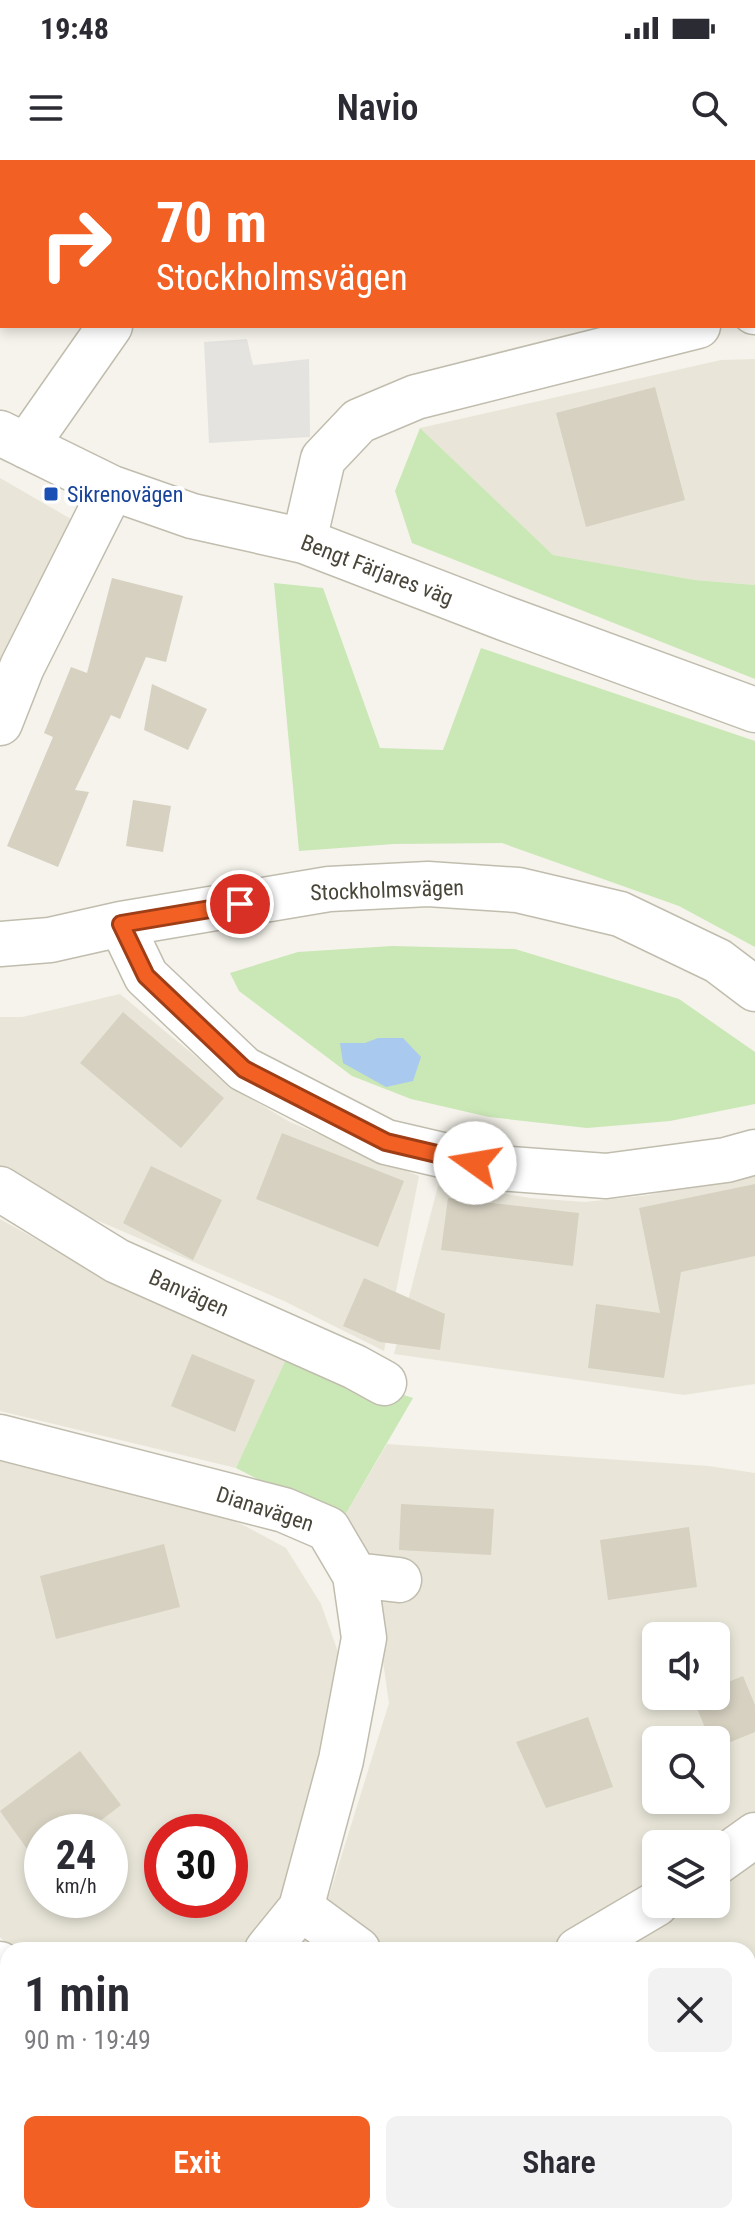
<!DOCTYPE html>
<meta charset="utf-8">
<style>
body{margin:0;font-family:"Roboto Condensed",sans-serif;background:#f2f2f3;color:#2b2b33;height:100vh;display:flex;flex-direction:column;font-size:30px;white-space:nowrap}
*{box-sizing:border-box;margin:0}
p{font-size:26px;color:#7c7c81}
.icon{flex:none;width:44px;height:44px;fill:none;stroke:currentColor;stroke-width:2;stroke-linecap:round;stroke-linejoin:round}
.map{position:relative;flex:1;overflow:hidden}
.side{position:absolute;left:0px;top:1782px;width:756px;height:282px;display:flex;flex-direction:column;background:#fff;border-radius:24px 24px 0 0;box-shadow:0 4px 12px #0003}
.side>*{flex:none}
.top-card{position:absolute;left:0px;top:0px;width:756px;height:168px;box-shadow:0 4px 12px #0003;background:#f36024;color:#fff;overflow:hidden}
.controls{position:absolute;left:642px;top:1462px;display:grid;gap:16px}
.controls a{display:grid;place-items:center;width:88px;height:88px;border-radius:12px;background:#fff;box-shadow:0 4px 12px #0003;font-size:40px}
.speed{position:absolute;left:24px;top:1654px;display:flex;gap:16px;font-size:40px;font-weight:700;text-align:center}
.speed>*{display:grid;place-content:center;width:104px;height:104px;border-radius:50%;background:#fff;box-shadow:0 4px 12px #0003;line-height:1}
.speed small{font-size:20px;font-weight:400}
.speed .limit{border:12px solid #d22;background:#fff;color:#111}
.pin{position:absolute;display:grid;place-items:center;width:68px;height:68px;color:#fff;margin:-34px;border:4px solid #fff;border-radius:50%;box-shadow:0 2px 8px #0007}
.me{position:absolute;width:88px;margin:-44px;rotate:283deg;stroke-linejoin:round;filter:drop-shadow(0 0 6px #0008)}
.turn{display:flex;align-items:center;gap:28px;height:168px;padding:0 24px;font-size:36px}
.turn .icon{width:104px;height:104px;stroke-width:2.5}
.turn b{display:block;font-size:56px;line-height:68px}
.round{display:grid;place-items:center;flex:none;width:84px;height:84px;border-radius:12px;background:#f2f2f3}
.headline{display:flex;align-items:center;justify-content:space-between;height:136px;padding:0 24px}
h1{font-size:48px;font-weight:600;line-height:60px}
.button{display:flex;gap:16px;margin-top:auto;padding:16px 24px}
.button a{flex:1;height:92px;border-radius:12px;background:#f36024;color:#fff;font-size:32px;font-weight:600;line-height:92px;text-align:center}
.button a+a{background:#f2f2f3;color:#2b2b33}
.status{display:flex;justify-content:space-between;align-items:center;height:56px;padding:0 40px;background:#fff;direction:ltr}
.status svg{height:22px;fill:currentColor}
header{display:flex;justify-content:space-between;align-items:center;height:104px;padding:0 24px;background:#fff;font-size:36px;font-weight:600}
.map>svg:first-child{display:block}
</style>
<div class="status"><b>19:48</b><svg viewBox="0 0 49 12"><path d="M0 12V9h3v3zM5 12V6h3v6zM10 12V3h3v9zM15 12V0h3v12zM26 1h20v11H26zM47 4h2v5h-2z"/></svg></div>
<header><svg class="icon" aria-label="menu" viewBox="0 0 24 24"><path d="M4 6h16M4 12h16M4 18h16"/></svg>Navio<svg class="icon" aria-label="search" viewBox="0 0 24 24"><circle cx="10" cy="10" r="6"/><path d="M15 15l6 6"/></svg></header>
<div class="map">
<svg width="755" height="2063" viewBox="0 0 755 2063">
<rect width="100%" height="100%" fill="#f5f3eb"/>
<path fill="#e9e6d9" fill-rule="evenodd" d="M755,199V425L695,420L553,395L420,268L721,200Z
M0,318L71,359L0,529Z
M120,834L235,929L290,962L419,1016L384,1191L284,1141L36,1034L0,1016V857H22Z
M755,1011V1224L684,1235L394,1194L439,1022L530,1038L585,1042L649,1035Z
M0,1059L109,1120L287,1197L236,1308L0,1251Z
M387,1284L709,1306L755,1313V2063H74L76,2056H748V1790H284L330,1733L389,1543L374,1440L341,1362ZM656,1476H716V1536H656ZM656,1580H716V1640H656ZM656,1684H716V1744H656Z
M0,1298L217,1353L247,1367L286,1388L321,1444L342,1503L289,1733L242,1790H12L0,1777ZM42,1672H110V1740H42ZM162,1672H230V1740H162Z
M0,1835L8,1843V2056L0,2063Z"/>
<path fill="#cae7b6" d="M420,268L553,395L695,420L755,425V519L412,383L395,331Z
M274,423L323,428L380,588L443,590L481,488L755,581V787L679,746L502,683L394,684L299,691Z
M392,786L515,789L679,839L755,892V944L670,961L587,968L489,957L411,939L352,916L239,831L230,813L298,792Z
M287,1197L413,1238L341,1362L236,1308Z"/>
<path fill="#e4e3df" d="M247,179L253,205L309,199L310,277L209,283L204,182Z"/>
<path fill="#aac9ef" d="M378,878H403L421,897L413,921L386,927L343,903L340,883H365Z"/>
<path fill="#d6d1c1" d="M655,227L685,340L586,367L556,253Z
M112,418L183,436L166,502L146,497L120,559L111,555L75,630L89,632L58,707L7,686L53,577L44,573L71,507L87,513Z
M152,524L207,549L188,590L144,570Z
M133,640L171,646L163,692L126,686Z
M123,852L224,938L181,988L80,903Z
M282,973L404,1021L378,1087L256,1039Z
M151,1006L222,1040L193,1100L123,1063Z
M755,1024V1096L681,1112L664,1218L588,1208L596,1144L660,1153L639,1048Z
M448,1038L579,1053L573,1106L441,1090Z
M364,1118L445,1154L440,1190L380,1182L343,1166Z
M192,1194L255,1220L235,1272L171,1246Z
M401,1344L494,1349L491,1395L399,1390Z
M689,1367L697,1427L608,1440L600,1380Z
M164,1384L180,1447L56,1479L40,1416Z
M743,1516L755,1545V1572L716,1588V1580H710L692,1536H716V1527Z
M588,1557L613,1627L546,1648L516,1582Z
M80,1591L121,1645L86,1672H42V1710L0,1651Z"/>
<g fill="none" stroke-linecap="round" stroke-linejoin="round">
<g stroke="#c0bdae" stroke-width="47">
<path id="minor" d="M98,0V2
M754,152H755
M0,273L112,328L192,356L304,381L504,458L755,550
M26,286L110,166
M304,381L323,299L359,261L416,237L698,166
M0,563L22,507L112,328
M121,764L146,816L244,909L386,982L498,1008L606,1016L726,1000L755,992
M0,784L50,780L121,764L329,729L428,724L518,730L620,754L718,801L755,829
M0,1029L117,1101L355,1207L384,1223
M0,1277L284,1350L328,1369L355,1415L364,1478L341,1600L301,1748L267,1790
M355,1415L399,1420
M716,1703L755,1675
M301,1748L358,1790
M578,1790L656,1744
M0,1804L8,1812
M0,2049L8,2042
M43,2063L46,2056"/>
</g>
<use href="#minor" stroke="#fff" stroke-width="44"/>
</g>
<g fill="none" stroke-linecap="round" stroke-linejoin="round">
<g stroke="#9e3e17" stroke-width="20">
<path id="route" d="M240,744L121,764L146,816L244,909L386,982L475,1003"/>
</g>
<use href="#route" stroke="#f36024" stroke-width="14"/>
</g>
<rect fill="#1a4fb4" stroke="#fff" stroke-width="3" x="43" y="326" width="16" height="16" rx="4"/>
<g text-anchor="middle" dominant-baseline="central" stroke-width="8" stroke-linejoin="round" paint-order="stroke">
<g font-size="22" fill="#164399" stroke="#fff" text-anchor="start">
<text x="67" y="334">Sikrenovägen</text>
</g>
<g font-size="22" fill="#494539" stroke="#fff">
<text transform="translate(377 410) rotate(21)">Bengt Färjares väg</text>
<text transform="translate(387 730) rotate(-2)">Stockholmsvägen</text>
<text transform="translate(189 1133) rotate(24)">Banvägen</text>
<text transform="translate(265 1349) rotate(18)">Dianavägen</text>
</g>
</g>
</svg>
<div class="controls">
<a><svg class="icon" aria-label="sound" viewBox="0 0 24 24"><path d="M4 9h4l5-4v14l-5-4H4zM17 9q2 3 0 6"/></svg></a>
<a><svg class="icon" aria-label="search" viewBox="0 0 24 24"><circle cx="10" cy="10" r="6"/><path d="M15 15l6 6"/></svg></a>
<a><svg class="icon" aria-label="layers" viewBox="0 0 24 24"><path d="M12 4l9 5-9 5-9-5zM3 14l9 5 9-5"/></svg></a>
</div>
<div class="speed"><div>24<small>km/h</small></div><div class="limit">30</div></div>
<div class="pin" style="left:240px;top:744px;background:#d93025"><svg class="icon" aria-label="arrive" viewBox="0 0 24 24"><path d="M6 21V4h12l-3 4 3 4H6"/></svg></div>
<svg class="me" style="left:475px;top:1003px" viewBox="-20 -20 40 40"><circle r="19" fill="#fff"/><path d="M0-13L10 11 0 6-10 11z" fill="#f36024"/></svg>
<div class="top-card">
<div class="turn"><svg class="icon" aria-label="right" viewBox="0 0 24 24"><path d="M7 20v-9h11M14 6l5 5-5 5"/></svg><div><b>70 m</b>Stockholmsvägen</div></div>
</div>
<section class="side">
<div class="headline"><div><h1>1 min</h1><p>90 m · 19:49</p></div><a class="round"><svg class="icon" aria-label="close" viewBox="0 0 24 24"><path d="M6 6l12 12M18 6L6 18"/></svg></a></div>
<div class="button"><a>Exit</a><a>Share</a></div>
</section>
</div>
